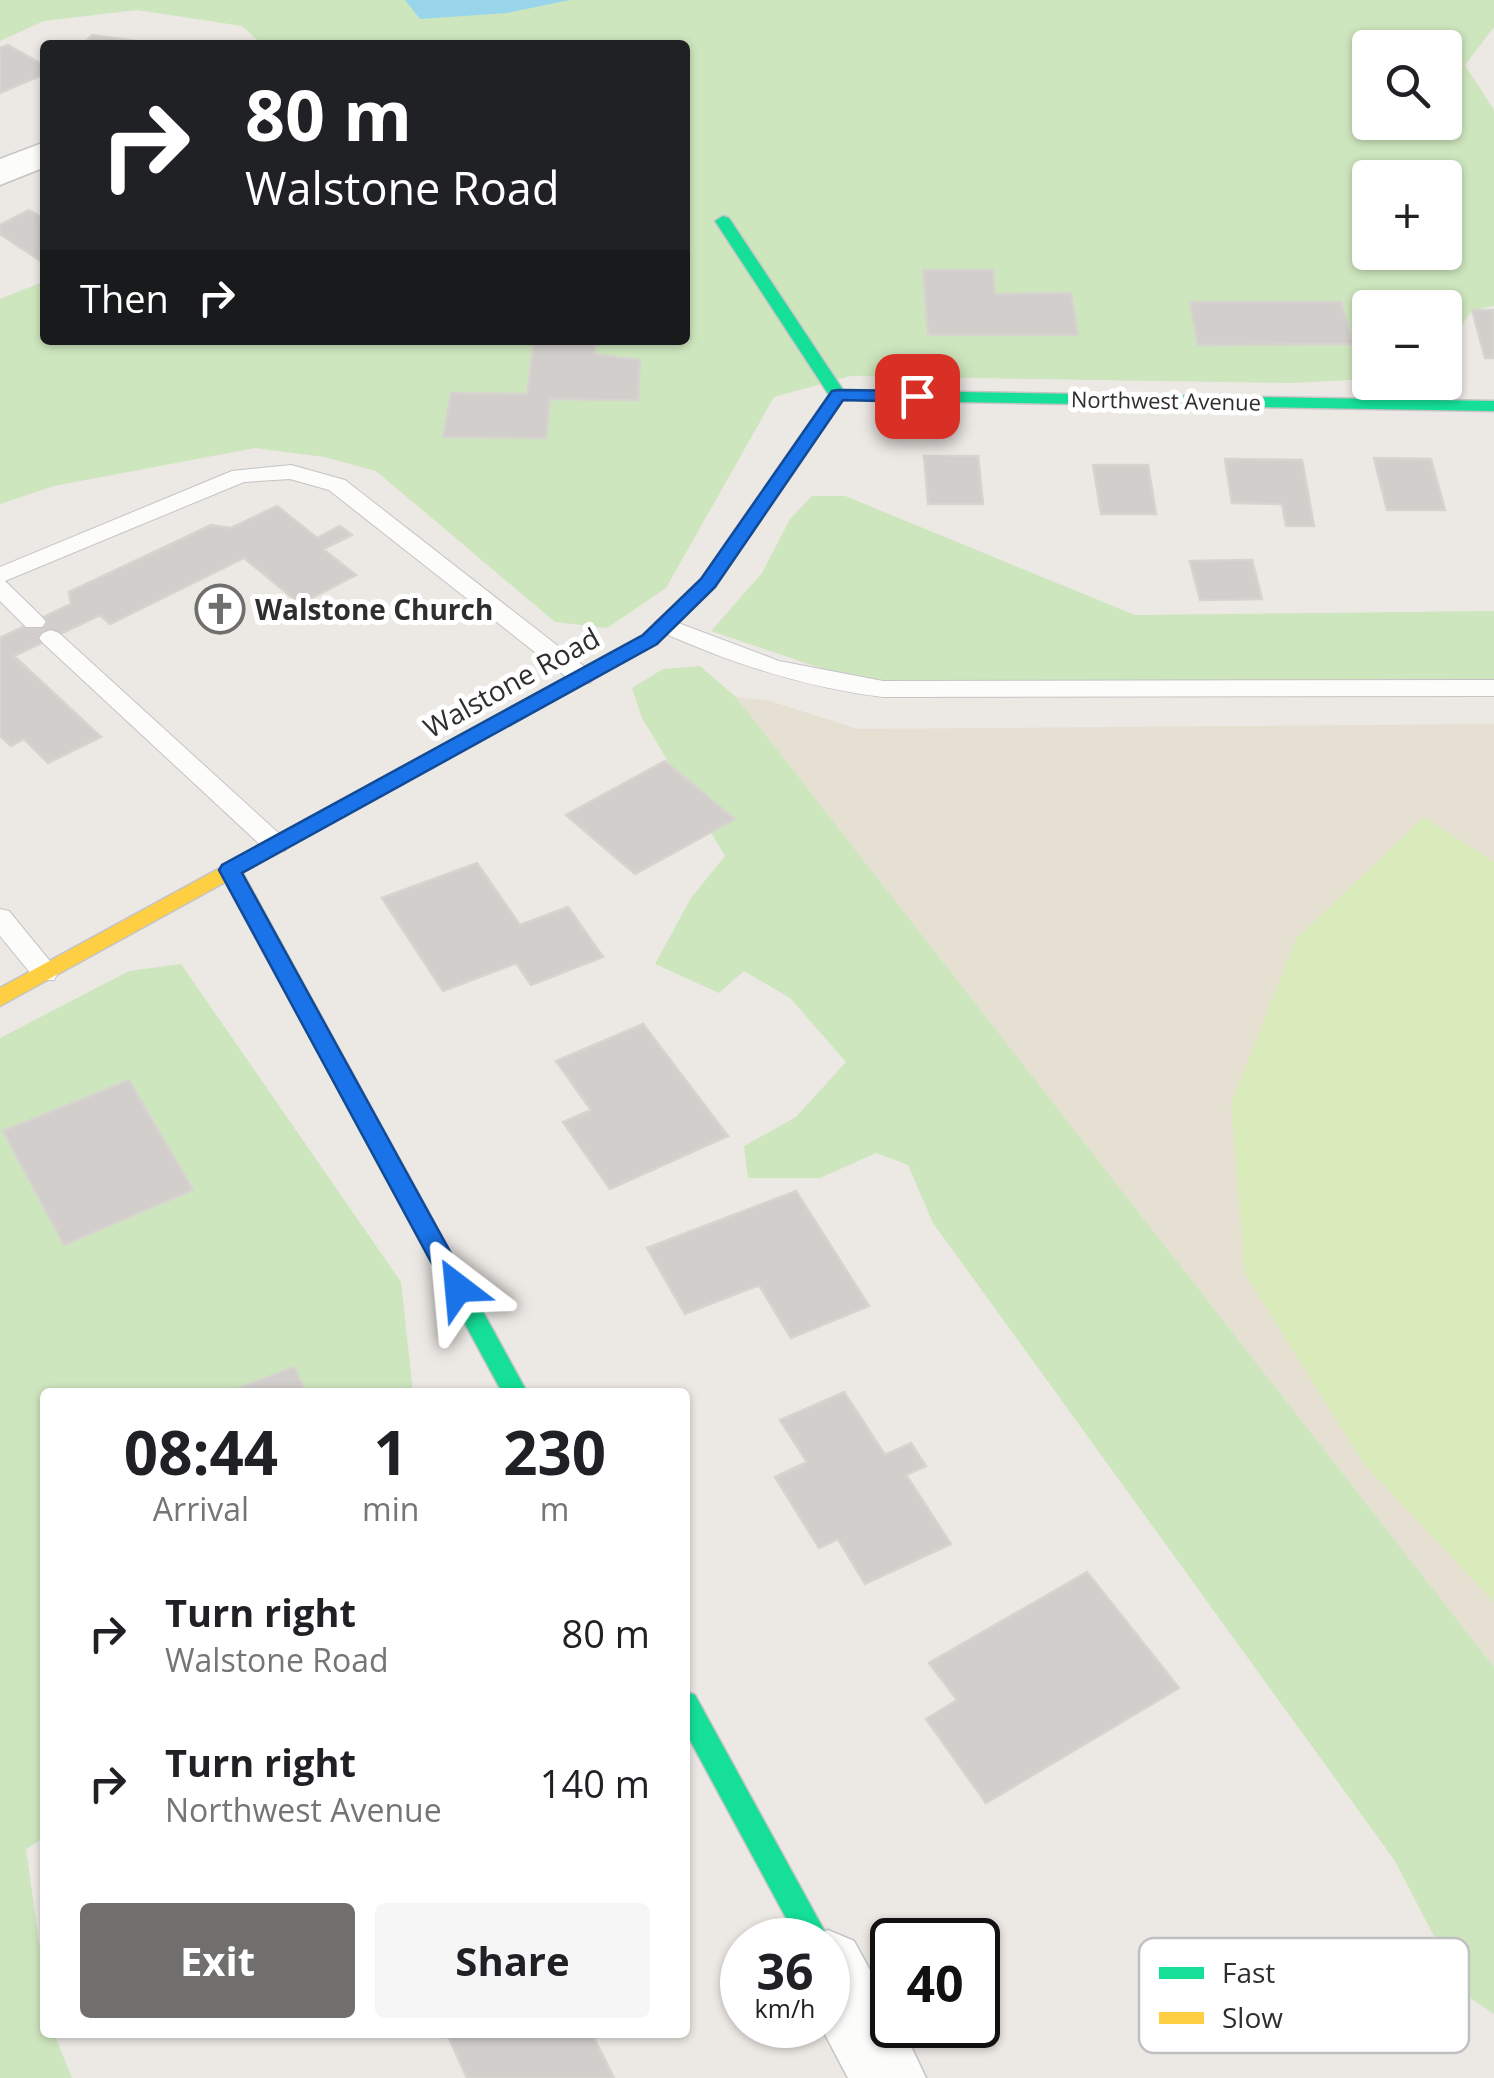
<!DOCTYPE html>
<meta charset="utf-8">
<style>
body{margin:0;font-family:"Open Sans",sans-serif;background:#f6f6f6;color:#202124;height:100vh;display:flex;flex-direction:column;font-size:38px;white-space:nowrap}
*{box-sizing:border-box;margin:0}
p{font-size:32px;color:#757577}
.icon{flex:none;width:55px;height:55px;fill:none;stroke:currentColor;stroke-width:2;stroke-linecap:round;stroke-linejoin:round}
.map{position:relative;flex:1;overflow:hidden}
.sheet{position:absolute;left:40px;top:1388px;width:650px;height:650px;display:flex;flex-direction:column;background:#fff;border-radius:10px;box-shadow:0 2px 8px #0004}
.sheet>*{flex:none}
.hud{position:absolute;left:40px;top:40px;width:650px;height:305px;border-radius:10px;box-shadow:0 2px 8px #0004;background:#202124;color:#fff;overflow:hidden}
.tools{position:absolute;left:1352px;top:30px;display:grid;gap:20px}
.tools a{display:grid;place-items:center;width:110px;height:110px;border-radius:10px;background:#fff;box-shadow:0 2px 8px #0004;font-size:50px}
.speed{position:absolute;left:720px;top:1918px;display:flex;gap:20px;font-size:50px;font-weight:700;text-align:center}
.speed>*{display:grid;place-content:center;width:130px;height:130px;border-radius:50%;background:#fff;box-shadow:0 2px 8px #0004;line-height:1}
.speed small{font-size:25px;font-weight:400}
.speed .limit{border:5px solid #111;border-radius:15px;background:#fff;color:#111}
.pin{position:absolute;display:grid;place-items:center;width:85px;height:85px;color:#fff;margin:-42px;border-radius:20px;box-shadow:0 5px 15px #0006}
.me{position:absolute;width:110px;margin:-55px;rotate:331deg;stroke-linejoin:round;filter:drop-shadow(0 0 8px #0008)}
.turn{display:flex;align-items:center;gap:35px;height:210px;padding:0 40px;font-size:45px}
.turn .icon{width:130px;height:130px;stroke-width:2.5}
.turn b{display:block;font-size:70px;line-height:85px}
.then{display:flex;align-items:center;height:95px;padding:0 40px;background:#0003;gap:20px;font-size:38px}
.eta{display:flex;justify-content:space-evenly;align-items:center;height:170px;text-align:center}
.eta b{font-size:60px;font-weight:700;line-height:70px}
.primary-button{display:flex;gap:20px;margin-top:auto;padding:20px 40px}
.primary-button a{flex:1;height:115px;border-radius:10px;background:#706f6e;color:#fff;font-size:40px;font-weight:700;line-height:115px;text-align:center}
.primary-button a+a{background:#f6f6f6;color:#202124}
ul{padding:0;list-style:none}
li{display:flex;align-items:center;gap:30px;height:150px;padding:0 40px}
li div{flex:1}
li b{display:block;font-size:38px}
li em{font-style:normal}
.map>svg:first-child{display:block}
</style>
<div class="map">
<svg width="1494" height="2078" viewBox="0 0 1494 2078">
<rect width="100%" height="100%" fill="#ece8e4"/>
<path fill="#e6e0d3" d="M736,697L770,701L858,729L1494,724V1667Z"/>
<path fill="#cee6be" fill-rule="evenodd" d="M0,0H1494V27L1465,65L1494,110V306L1472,310L1445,351V308H1370V379L1291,383L851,376L774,397L666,588L607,628L555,622L376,471L324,457L255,448L54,486L0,504V299L45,281V340H685V45H263L242,26L137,10L44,21L0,41ZM1370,48H1445V122H1370ZM1370,178H1445V252H1370Z
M812,496H845L1135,615L1494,611V681L921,687L829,671L711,631L762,573L790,519Z
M700,666L736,697L1494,1667V2014L1464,1994L1395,1861L933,1223L908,1165L876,1153L820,1178H748L744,1146L796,1117L846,1062L790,998L744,971L719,993L655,964L691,898L725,856L642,718L632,688L663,669Z
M181,964L401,1282L413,1392H45V1837L26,1849L45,1985V2032L54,2033L72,2078H0V1038L129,971Z"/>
<path fill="#d9eabb" d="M1424,817L1494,862V1602L1364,1464L1245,1274L1231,1104L1296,939Z"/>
<path fill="#99d6ec" d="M405,0H570L507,13L420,19Z"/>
<path fill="#d1cecb" stroke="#d7d4d0" stroke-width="2.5" d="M92,35L165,45H82Z
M8,45L45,66V74L0,93V48Z
M29,210L45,219V264L0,234V225Z
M923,270H993L995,294L1071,293L1078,335H928Z
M1190,302H1341L1353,344L1198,345Z
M1472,310H1494V358H1485Z
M534,340H596L595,354L640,360L638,400L550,399L546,438L443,437L451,393L527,394Z
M924,456H978L983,504H928Z
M1374,458L1431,459L1445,510H1387Z
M1225,459L1302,460L1314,526H1286L1282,504L1232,503Z
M1093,465H1148L1156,514H1101Z
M277,506L317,538L340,526L352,535L323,549L356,575L300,604L244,558L110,624L100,615L14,656L101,737L48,763L24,739L11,746L0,736V638L71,604L69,592L211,525L231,528Z
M1252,560L1262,599L1200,600L1190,561Z
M665,761L735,819L635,874L566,815Z
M477,863L520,925L568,907L603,957L531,985L516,963L443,991L382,898Z
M643,1024L728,1136L610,1189L563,1122L591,1110L556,1061Z
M129,1080L193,1190L64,1245L3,1131Z
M796,1191L869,1306L791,1338L759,1285L685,1314L647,1248Z
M294,1367L306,1392H229Z
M844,1392L885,1455L911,1443L926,1466L906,1475L951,1544L865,1584L838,1539L819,1548L775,1477L807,1462L780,1420Z
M1087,1572L1179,1688L986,1803L926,1719L957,1700L929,1663Z
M446,2032H591L614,2078H467Z"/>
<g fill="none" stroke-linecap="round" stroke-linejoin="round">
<g stroke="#c5c4c5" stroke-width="2">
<path id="lane" d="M291,465L345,480L590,671L594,677L590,683H574L329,490L290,479L244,482L5,581L42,617L46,622L42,627H26L0,601V567L232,471Z
M665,618L779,661L883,681L1494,680V696L883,697C803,687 730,663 657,630L653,625L657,620Z
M51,630L59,633L285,839L289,845L285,851H267L43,643L39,638L43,633Z
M0,909L9,911L54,966L58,973L54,980H36L0,936Z"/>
</g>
<g stroke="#c5c4c5" stroke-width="3">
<path id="street" d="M45,142V167L0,185V159Z
M828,1930L854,1941L892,2010V2025H901L926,2078H848L820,2025H828V1940H804Z"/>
</g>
<g stroke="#c5c4c5" stroke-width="3">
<path id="fast" d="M723,216L729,218L843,390L1494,401V411L843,400L715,587L657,643L383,795H369L366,790L369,785L643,635L701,579L829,395L715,221Z
M230,863L241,870L527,1392H502L219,870Z
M685,1691L695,1695L824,1930L829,1940L828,1943V1940H798L685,1731Z"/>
</g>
<g stroke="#c5c4c5" stroke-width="3">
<path id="slow" d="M376,783L386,790L383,795L0,1006V988Z"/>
</g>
<use href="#lane" fill="#fcfcfb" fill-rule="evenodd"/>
<use href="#street" fill="#fcfcfb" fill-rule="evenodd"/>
<use href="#fast" fill="#16e098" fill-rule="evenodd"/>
<use href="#slow" fill="#ffcf43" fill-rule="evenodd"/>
</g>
<path fill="#1a73e8" stroke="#114b97" stroke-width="2.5" d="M838,390L917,391L926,396L917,402L843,400L715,587L657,644L242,873L470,1288L467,1295H449L219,870L222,865L643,635L701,579L832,391Z"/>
<defs>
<g id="church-ring" transform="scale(2.5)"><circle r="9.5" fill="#fff" stroke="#706f6e" stroke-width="1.5"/><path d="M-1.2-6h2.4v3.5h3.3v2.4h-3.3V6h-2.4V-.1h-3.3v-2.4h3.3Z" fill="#706f6e"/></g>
</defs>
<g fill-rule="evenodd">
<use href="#church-ring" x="220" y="609"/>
</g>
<g text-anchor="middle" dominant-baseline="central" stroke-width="10" stroke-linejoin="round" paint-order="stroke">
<g font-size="22" fill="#2e2e2e" stroke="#fff">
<text transform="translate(1166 400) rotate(1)">Northwest Avenue</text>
</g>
<g font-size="28" font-weight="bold" fill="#2e2e2e" stroke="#fff" text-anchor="start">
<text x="255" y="609">Walstone Church</text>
</g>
<g font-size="28" fill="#2e2e2e" stroke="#fff">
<text transform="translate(511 682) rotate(-29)">Walstone Road</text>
</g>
</g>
<rect x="1139" y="1938" width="330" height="115" rx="15" fill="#fff" stroke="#c0c0c0" stroke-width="2.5"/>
<rect x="1159" y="1967" width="45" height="12" fill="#16e098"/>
<rect x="1159" y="2012" width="45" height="12" fill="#ffcf43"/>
<g font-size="28" fill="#2e2e2e">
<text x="1222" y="1983">Fast</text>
<text x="1222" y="2028">Slow</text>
</g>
</svg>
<div class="tools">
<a><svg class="icon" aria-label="search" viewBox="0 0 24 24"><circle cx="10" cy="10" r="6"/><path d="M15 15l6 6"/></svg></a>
<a>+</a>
<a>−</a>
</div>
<div class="speed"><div>36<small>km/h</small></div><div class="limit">40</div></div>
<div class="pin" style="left:917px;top:396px;background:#d93025"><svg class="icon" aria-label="arrive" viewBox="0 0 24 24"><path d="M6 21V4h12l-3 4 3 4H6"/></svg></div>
<svg class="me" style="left:458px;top:1288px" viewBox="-20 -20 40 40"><path d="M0-17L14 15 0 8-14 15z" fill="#1a73e8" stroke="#fff" stroke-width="4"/></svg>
<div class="hud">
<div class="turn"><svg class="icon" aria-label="right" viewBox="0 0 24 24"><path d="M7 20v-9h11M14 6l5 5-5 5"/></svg><div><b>80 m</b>Walstone Road</div></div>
<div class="then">Then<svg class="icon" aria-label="right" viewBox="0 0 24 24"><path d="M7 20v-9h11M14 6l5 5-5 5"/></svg></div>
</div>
<section class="sheet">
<div class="eta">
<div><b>08:44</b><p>Arrival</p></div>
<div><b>1</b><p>min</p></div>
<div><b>230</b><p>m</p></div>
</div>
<ul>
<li><svg class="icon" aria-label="right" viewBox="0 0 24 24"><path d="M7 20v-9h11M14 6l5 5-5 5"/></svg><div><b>Turn right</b><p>Walstone Road</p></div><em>80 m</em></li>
<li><svg class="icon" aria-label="right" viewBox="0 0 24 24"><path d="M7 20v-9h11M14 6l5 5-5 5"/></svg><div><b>Turn right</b><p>Northwest Avenue</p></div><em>140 m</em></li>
</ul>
<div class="primary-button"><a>Exit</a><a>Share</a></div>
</section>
</div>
